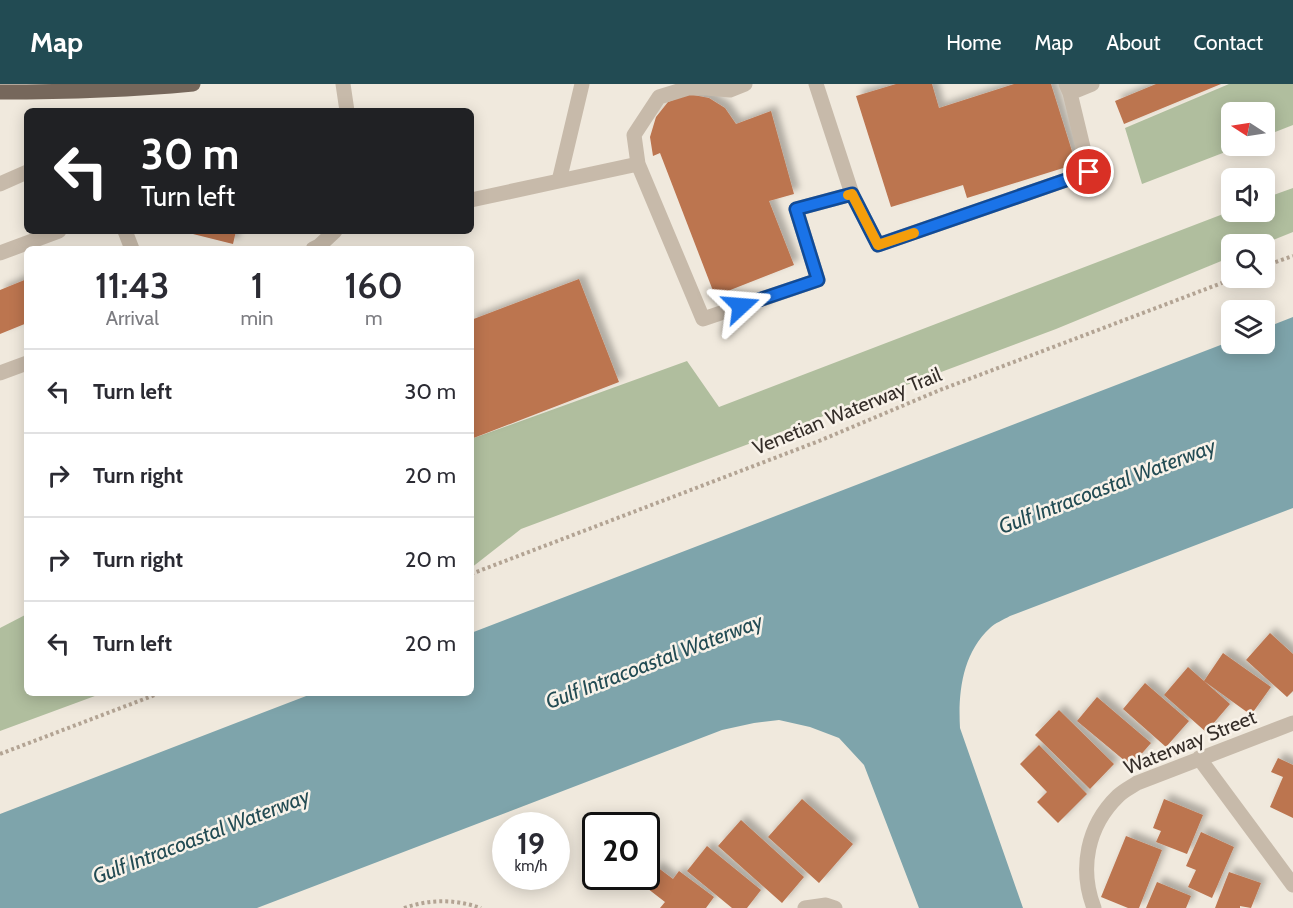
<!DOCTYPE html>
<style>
body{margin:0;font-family:Cabin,sans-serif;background:#f7f7f7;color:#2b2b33;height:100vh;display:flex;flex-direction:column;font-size:22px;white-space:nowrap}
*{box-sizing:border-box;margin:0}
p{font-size:20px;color:#7c7c81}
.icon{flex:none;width:33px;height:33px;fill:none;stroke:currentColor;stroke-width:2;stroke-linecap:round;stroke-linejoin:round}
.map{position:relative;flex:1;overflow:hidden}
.drawer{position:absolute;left:24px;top:162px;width:450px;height:450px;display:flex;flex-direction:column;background:#fff;border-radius:9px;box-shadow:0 3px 15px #0003}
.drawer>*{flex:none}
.hud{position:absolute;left:24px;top:24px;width:450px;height:126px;border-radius:9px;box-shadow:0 3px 15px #0003;background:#202124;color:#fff;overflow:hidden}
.needle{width:39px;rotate:282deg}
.tools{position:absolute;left:1221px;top:18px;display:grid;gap:12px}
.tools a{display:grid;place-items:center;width:54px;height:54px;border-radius:9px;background:#fff;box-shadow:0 3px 15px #0003;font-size:30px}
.speed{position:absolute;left:492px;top:728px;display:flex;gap:12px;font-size:30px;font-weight:700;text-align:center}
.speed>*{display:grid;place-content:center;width:78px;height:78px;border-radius:50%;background:#fff;box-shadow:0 3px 15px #0003;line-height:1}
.speed small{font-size:15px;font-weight:400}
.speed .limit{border:3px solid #111;border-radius:9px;background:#fff;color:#111}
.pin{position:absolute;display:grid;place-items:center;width:51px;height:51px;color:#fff;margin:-26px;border:3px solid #fff;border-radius:50%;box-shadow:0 2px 6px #0007}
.me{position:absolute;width:66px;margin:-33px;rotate:71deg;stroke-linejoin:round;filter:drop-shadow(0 0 4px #0008)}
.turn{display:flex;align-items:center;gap:21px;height:126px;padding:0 18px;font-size:27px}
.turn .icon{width:78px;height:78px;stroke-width:2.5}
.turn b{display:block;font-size:42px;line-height:51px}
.eta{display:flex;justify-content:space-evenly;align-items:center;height:102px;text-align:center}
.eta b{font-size:36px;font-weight:600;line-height:42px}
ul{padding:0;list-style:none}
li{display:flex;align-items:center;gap:18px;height:84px;padding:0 18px;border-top:2px solid #e1e1e2}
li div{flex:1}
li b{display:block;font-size:22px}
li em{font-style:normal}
header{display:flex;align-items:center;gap:36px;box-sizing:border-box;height:84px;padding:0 30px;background:#224b53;color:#fff}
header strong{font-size:28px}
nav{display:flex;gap:33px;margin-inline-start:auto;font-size:21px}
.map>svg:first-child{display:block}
</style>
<header>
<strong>Map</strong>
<nav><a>Home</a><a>Map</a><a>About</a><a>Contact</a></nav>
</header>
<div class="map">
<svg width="1293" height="824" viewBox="0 0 1293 824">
<defs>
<filter id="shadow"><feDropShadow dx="5.5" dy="-5.5" stdDeviation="3" flood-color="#0004"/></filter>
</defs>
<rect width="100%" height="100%" fill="#f0e9dd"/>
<path fill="#b0be9e" d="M1229,0H1293V41L1265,52L1264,28H1232V62H1241L1142,100L1125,44Z
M1293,104V148L1263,160H1232L1231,173L1056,245L521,445L471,484V355L687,277L719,323L1231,127L1264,128L1265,114Z
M27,530V609H103L0,647V544Z"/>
<path fill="#7ea4ab" d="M1293,233V424L1010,532C1003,536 995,539 990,544C962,570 958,609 960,644L1023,824H919L864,681L839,654L810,643L779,636L754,639L722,646L257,824H0V730L314,609H471V549L1231,257L1232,260H1264L1265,244Z"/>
<path fill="#bc744f" filter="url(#shadow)" d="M896,0H932L939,24L1014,0H1051L1076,80L967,114L963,101L891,123L856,12Z
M1156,0H1221L1124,40L1115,17Z
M688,10L709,14L725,24L736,40L771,27L794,110L769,117L794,181L715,212L660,69L653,72L650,53L656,33L668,18Z
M181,147H236L233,160Z
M27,195V239L0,250V206Z
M579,195L619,298L471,355V236Z
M1270,549L1293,570V607L1287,613L1246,576Z
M1223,569L1271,603L1251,631L1204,597Z
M1188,583L1230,620L1206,648L1164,611Z
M1145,599L1189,637L1166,663L1123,625Z
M1097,613L1151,659L1131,682L1077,637Z
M1059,626L1114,680L1090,705L1035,651Z
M1039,661L1087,710L1058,739L1037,718L1047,708L1020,680Z
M1278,674L1293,681V734L1270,723L1283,693L1271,688Z
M802,715L853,760L819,799L768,753Z
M1164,715L1203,731L1187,770L1156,758L1161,747L1153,744Z
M741,736L804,793L782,819L718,762Z
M1201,748L1234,763L1212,814L1188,803L1196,786L1186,782Z
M1126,752L1162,766L1139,824H1128L1101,813Z
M707,762L761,806L747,824H732L687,787Z
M657,783L673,795L679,787L714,813L706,824H660L665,818L643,801Z
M1229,788L1261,799L1251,824L1240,822V824H1215Z
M1157,798L1191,812L1186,824H1146Z"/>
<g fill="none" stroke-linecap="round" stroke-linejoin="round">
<path stroke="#b3a494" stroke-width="4" stroke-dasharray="3 3" stroke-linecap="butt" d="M1264,182L1293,172
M471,490L819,357L940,306L1235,194
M0,670L160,609
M404,824C431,815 454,815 481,824"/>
<path stroke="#c7baaa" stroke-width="15" d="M343,0L347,27
M1066,0L1070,9L1092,0
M638,80L634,51L659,13L688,4H707L730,6L745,0
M559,97L638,80L703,235L818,196L796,125L852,110L816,0
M0,100L27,88
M852,110L878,161L1089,88L1070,9
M471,116L559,97L582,0
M125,147L132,165
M313,165L319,162L335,147
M0,169L59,147
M0,289L27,279
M1199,674L1293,801
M805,824L826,821L835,824
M1094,824C1079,785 1087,742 1118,712C1123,707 1131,703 1137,699L1293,639"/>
<path stroke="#76675b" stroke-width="15" d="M0,8C64,8 129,6 193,0"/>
</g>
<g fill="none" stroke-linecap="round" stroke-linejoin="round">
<g stroke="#114b97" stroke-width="15">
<path id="route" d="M741,222L818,196L796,125L852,110L878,161L1089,88"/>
</g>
<use href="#route" stroke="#1a73e8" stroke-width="10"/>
<path stroke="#f59e0b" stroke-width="10" d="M848,111L852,110L878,161L914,149"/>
</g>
<g text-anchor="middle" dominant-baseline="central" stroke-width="5" stroke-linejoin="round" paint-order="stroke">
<g font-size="20" fill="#352e29" stroke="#f8f2e9">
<text transform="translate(847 327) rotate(-22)">Venetian Waterway Trail</text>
<text transform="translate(1190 658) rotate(-22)">Waterway Street</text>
</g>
<g font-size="21" font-style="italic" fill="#224b53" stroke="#f8f2e9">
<text transform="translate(1107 402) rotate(-21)">Gulf Intracoastal Waterway</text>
<text transform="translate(654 577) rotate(-21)">Gulf Intracoastal Waterway</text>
<text transform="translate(201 752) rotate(-21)">Gulf Intracoastal Waterway</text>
</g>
</g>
</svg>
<div class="tools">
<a><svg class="needle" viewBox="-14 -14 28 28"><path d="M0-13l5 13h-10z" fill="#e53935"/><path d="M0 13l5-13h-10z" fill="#7c7c81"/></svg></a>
<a><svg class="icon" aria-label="sound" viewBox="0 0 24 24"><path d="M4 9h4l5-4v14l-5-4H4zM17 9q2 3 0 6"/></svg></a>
<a><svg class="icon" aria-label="search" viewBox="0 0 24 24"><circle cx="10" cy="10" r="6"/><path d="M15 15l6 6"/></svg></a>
<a><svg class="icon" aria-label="layers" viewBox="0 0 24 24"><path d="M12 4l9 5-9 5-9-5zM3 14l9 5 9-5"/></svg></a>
</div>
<div class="speed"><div>19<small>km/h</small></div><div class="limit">20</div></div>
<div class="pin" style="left:1089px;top:88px;background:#d93025"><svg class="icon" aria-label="arrive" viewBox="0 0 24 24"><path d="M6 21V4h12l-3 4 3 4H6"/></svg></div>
<svg class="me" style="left:741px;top:222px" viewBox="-20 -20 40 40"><path d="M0-17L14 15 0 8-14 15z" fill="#1a73e8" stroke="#fff" stroke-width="4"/></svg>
<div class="hud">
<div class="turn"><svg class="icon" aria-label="left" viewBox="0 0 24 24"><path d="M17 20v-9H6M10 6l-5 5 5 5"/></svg><div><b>30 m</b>Turn left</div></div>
</div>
<section class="drawer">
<div class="eta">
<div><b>11:43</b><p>Arrival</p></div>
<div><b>1</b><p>min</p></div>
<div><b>160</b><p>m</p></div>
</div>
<ul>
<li><svg class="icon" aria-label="left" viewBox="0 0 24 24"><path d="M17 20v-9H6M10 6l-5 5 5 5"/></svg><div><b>Turn left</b></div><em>30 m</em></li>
<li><svg class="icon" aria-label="right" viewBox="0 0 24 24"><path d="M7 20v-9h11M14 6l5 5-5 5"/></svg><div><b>Turn right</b></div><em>20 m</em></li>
<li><svg class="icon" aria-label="right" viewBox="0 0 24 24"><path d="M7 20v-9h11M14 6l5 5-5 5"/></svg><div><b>Turn right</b></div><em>20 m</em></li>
<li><svg class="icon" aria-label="left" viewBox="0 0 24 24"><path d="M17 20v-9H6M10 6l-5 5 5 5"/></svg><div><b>Turn left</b></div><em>20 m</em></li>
</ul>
</section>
</div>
